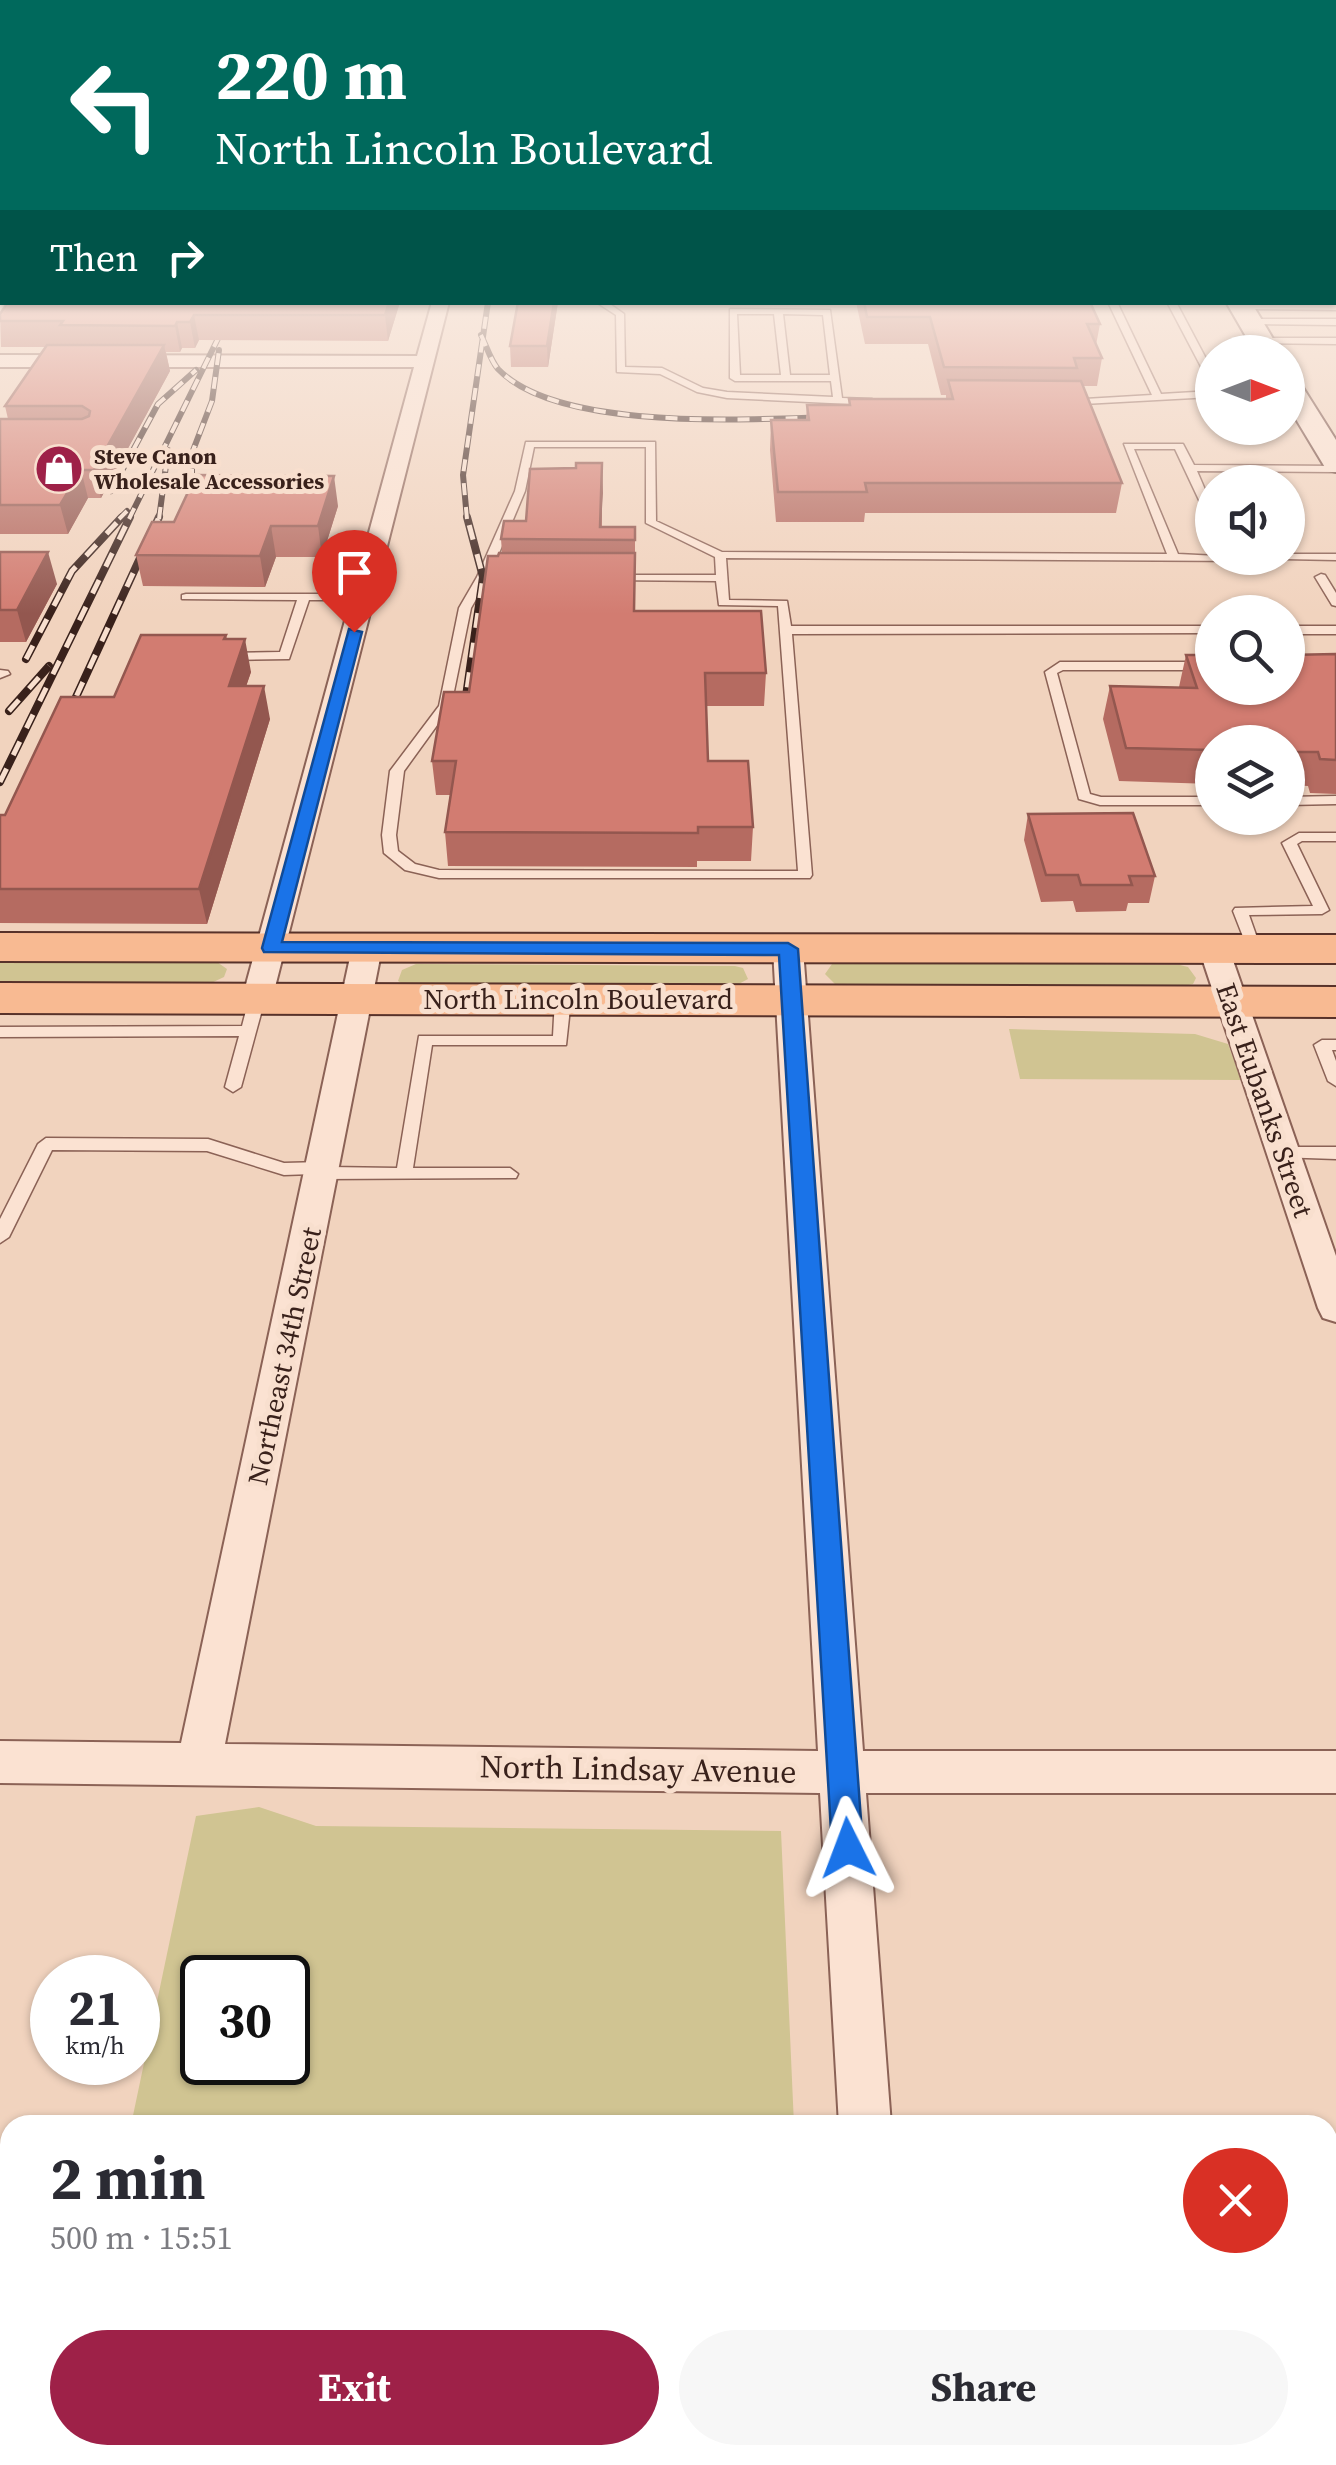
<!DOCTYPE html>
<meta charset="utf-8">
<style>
body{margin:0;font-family:"Source Serif 4",serif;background:#f7f7f7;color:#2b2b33;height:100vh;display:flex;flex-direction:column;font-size:38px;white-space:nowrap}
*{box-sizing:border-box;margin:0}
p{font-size:32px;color:#7c7c81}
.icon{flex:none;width:55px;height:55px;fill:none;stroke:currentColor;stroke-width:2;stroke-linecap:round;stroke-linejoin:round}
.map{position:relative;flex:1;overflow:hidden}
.sheet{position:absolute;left:0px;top:2115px;width:1338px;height:350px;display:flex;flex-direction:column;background:#fff;border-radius:30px 30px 0 0;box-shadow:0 2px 8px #0004}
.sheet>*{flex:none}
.banner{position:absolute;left:0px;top:0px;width:1338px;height:305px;box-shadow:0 2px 8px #0004;background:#00695c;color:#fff;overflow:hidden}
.needle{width:65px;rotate:90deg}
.controls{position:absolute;left:1195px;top:335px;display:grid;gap:20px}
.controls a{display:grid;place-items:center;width:110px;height:110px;border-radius:50%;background:#fff;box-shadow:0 2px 8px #0004;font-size:50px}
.speed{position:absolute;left:30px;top:1955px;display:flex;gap:20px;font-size:50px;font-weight:700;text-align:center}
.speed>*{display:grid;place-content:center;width:130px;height:130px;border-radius:50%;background:#fff;box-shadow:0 2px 8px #0004;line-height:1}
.speed small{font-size:25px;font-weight:400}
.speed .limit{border:5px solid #111;border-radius:15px;background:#fff;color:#111}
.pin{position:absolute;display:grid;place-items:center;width:85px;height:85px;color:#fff;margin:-102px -42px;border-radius:50% 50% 50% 0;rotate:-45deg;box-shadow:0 0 10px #0007}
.pin .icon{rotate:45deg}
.me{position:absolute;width:110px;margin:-55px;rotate:357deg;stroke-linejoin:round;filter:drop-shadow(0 0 8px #0008)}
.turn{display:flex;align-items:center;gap:35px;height:210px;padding:0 50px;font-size:45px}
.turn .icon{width:130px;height:130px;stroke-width:2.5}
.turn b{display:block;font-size:70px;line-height:85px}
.then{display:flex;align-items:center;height:95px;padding:0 50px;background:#0003;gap:20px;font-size:38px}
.round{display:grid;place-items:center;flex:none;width:105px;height:105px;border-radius:52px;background:#f7f7f7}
.summary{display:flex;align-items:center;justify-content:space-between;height:170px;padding:0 50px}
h1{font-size:60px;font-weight:700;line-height:75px}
.cta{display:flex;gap:20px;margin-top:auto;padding:20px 50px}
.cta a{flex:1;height:115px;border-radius:60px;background:#9e2148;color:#fff;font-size:40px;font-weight:700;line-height:115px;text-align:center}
.cta a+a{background:#f7f7f7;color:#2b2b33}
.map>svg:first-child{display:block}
</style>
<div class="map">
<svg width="1336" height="2465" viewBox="0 0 1336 2465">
<rect width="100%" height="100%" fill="#f1d3be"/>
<path fill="#d0c492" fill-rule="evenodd" d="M0,961L217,962L227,969L224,977L209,984H0Z
M840,962L1180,965L1188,967L1196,978L1193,984L1184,986L846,985L835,984L825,974L832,964Z
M416,964L735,966L743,968L748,979L733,987L406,986L398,981L402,970Z
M1009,1029L1195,1034L1228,1044L1241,1080L1020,1079Z
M259,1807L316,1826L781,1831L794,2125H131L196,1816ZM202,1978H288V2062H202Z
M62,2455H808L809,2465H60Z"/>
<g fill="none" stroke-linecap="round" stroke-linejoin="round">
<g stroke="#8b6256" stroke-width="3">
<path id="service" d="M1335,288H1336V294H1335Z
M596,302H607L624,314L625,367L662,368L703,388L727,392L833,397L831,381H735L730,378V309L830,310L842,398L872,399L877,402L872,405L727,398L697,392L660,374L617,372L616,315ZM737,314H774L781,375H740ZM783,314L823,315L830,375H790Z
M1108,302H1117L1161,394L1212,391V397L1065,405L1063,403L1068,400L1152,395Z
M1167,302H1176L1212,370V381L1207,378Z
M1240,304H1336V310L1237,309Z
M1250,319H1336V325L1247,324Z
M1261,338H1336V344L1258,343Z
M526,442H655L656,521L722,552L1167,554L1124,444H1183L1194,465L1336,466V472L1197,471L1212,506V520L1207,517L1175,449H1134L1178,554L1258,558L1252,561L726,558L729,600L787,601L791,626H1212V633L792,634L812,875L810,878H439L405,870L384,853L382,835L390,771L439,706L459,608L477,577L515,491ZM534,447H646V523L715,557L716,575H612L606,578L608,580L716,581L719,605L778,606L798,871L439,870L415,864L398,851L396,835L404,771L451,706L471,608L489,577L525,491Z
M1288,554H1336V560L1284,559Z
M1321,574L1325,575L1336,593V606L1332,605L1315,577Z
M186,594H364L370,597L364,600H309L289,659L228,660L224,659V653L280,652L297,600L182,599V595Z
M1288,626H1336V634H1288Z
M1060,662H1212V670H1063L1057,673L1090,794L1101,797H1212V805H1100L1079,799L1045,672Z
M0,670L8,671L10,674L0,678Z
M1336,796V804L1288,805V797Z
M1299,833H1336V841H1302L1297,844L1329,910L1322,914L1249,915L1261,949L1259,952H1249L1233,911L1235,908L1313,906L1282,843Z
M257,994L265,999L241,1087L233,1092L225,1087L239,1036L0,1037V1027L242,1026L249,999Z
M563,994L571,999L566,1045H432L413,1168H510L518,1174L516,1178L321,1179L313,1174L284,1175L207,1151L52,1150L9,1237L0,1243V1219L38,1144L46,1138L208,1139L284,1163L322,1162L330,1167L397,1168L419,1036H553L555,999Z
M1322,1040H1336V1050H1332L1336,1061V1086L1328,1081L1314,1045Z
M1283,1147H1336V1159L1277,1157L1275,1153L1277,1149Z"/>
</g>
<g stroke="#8b6256" stroke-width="4">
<path id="minor" d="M432,302H449L272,999L268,1006H246L242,999L414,367H0V355L417,356Z
M367,939L377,942L382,948L225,1744L818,1751L773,949L778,943H798L803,949L863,1751H1336V1793H866L891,2125H839L820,1793L0,1783V1741L181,1743L352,948L357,942Z
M1214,940L1224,943L1229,949L1336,1256V1322L1323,1318L1318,1308L1199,949L1204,943Z
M858,2455H916V2465H858Z"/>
</g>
<g stroke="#6c4339" stroke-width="4">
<path id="secondary" d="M1226,302H1251L1281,352H1255Z
M1288,376L1297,378L1336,440V472L1326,469L1288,406Z"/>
</g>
<g stroke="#58322a" stroke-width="4">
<path id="primary" d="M0,933L1336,935V963L0,961Z
M0,983L1336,987V1017L0,1013Z"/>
</g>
<use href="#service" fill="#fbe2d2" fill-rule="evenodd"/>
<use href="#minor" fill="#fbe2d2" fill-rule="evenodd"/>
<use href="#secondary" fill="#fbe2d2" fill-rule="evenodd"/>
<use href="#primary" fill="#f8ba92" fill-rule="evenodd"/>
<g stroke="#39211b" stroke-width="6">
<path id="rail-far1" d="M481,335C486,345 491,361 498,369C558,432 751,419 834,417
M111,491L158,404L196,370
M192,505V453L212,401L219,350
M119,519L127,511
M129,519L236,302
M159,519L168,450
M467,519L463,475L488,302"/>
</g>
<g stroke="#39211b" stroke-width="8">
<path id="rail" d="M26,659L72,571L122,517
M9,711L49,666
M463,717L483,577L467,517
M64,723L159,517
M0,782L130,517"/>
</g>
<use href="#rail-far1" stroke="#f8dfce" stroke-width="4" stroke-dasharray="12" stroke-linecap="butt"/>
<use href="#rail" stroke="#f8dfce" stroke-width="5" stroke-dasharray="15" stroke-linecap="butt"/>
</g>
<path fill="#b56b61" d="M8,302H400L388,341L199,340L195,348H182L180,352H166L170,371L101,498H88L68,534H0V419H8L5,406L46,347H1L0,314Z
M518,302H558L548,367H511L510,346Z
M856,302H1090L1100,324L1096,345L1102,358L1097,386H1083L1122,483L1116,513H865L864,522H776L770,450L771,420H806L807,405H849V399H946V395H941L928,344H865Z
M602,463V527H635V611L766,673L764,706H706L708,761L753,827L751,861H697V867L448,866L445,832L450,795H436L432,761L469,692L498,556L502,553L501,539L526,521L576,468Z
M338,506L322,557H276L265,587L143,586L136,555L174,522Z
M0,552L57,584L26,642H0Z
M226,635L227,639L251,672L246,686L270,719L207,924L0,923V815H5L114,697Z
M1336,654V794L1310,793L1308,786L1288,785V742H1212V784L1119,781L1103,719L1110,686L1179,687L1186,655Z
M1028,814L1155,876L1149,903H1128L1126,911L1076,912L1073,901L1041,902L1024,840Z"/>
<path fill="#93574f" d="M389,302H400L388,341L385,315Z
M554,302H558L548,367L547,346Z
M194,315L199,340L195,348L190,322Z
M177,322L182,348L180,352L175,326Z
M164,345L170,371L101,498L94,470Z
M602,463L603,493L600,540Z
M81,470L88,498L68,534L60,505Z
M334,476L338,506L322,557L318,526Z
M271,526L276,557L265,587L260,556Z
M48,552L57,584L26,642L17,610Z
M245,639L251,672L235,719L229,686Z
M264,686L270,719L207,924L199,889Z"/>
<path fill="#d27c71" stroke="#93574f" stroke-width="2.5" d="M8,302H389L385,315H194L190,322H177L175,326L60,325L63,321H0V314Z
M518,302H554L547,346H510Z
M864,302H1090L1100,324H1087L1102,358H1074L1077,368L944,367L930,317H867Z
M47,345H164L94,470H81L60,505H0V419H82L89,416L90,411L82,406H5Z
M948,380L1081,381L1122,483H865L867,492H778L771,420H809L807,405H850L849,399H953Z
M576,463H602L600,527H635V540L501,539L504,521H526L530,469L576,468Z
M196,475L334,476L318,526H271L260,556L136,555L152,522H174Z
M0,552H48L17,610H0Z
M499,553H635L634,611H761L766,673H705L708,761H748L753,827H698V833L445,832L456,761H432L444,692H469L488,556H498Z
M141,635H226L224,639H245L229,686H264L199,889H0V815H5L61,697H114Z
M1336,654V760L1320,759L1318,752H1288V742H1212V750L1126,748L1110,686L1197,688L1186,655H1212V688H1288V655Z
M1133,813L1155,876H1129L1132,885H1081L1078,875H1046L1028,814Z"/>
<linearGradient id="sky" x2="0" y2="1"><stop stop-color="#8cbad1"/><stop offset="0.44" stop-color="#f9ebe2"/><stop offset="1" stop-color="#f9ebe2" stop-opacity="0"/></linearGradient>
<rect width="1336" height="614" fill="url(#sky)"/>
<path fill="#1a73e8" stroke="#114b97" stroke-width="2.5" d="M349,629L362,632L282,942L788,943L798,949L863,1848L858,1858L848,1863L837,1858L832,1848L779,955L264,952L262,948Z"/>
<defs>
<g id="shop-disc" transform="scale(2.5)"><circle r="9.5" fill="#9e2148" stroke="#f8dfce"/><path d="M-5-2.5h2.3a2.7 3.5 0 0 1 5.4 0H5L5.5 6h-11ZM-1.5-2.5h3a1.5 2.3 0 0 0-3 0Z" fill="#fff"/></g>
</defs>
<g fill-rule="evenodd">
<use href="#shop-disc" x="59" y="469"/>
</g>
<g text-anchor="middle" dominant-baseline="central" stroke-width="10" stroke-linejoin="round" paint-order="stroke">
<g font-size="22" font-weight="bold" fill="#39211b" stroke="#f8dfce" text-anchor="start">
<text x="94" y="456">Steve Canon<tspan x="94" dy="25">Wholesale Accessories</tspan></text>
</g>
<g font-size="28" fill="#39211b" stroke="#f8dfce">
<text x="578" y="999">North Lincoln Boulevard</text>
<text transform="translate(1265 1100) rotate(71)">East Eubanks Street</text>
<text transform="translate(284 1356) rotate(-78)">Northeast 34th Street</text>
</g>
<g font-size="32" fill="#39211b" stroke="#f8dfce">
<text transform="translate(638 1769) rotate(1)">North Lindsay Avenue</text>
</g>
</g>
</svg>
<div class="controls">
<a><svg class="needle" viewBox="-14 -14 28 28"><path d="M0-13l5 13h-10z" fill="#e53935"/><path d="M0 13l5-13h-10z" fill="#7c7c81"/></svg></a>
<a><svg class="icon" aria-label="sound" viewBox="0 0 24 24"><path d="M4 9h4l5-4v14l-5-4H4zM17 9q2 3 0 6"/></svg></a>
<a><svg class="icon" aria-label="search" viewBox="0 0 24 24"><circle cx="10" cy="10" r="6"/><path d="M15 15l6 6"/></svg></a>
<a><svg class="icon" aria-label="layers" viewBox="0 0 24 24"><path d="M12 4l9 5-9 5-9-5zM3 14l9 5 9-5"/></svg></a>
</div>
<div class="speed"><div>21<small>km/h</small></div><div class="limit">30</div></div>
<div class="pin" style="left:354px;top:632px;background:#d93025"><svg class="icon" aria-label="arrive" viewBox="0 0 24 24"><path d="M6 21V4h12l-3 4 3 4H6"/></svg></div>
<svg class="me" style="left:848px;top:1848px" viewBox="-20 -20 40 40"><path d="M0-17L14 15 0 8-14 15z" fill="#1a73e8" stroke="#fff" stroke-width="4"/></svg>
<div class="banner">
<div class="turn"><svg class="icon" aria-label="left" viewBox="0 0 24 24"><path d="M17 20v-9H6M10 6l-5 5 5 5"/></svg><div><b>220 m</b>North Lincoln Boulevard</div></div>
<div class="then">Then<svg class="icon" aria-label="right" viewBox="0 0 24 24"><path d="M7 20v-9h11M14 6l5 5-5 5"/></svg></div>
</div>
<section class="sheet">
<div class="summary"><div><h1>2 min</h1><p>500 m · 15:51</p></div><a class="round" style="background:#d93025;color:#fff"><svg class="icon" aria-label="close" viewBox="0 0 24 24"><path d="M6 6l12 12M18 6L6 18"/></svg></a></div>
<div class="cta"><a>Exit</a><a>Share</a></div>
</section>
</div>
